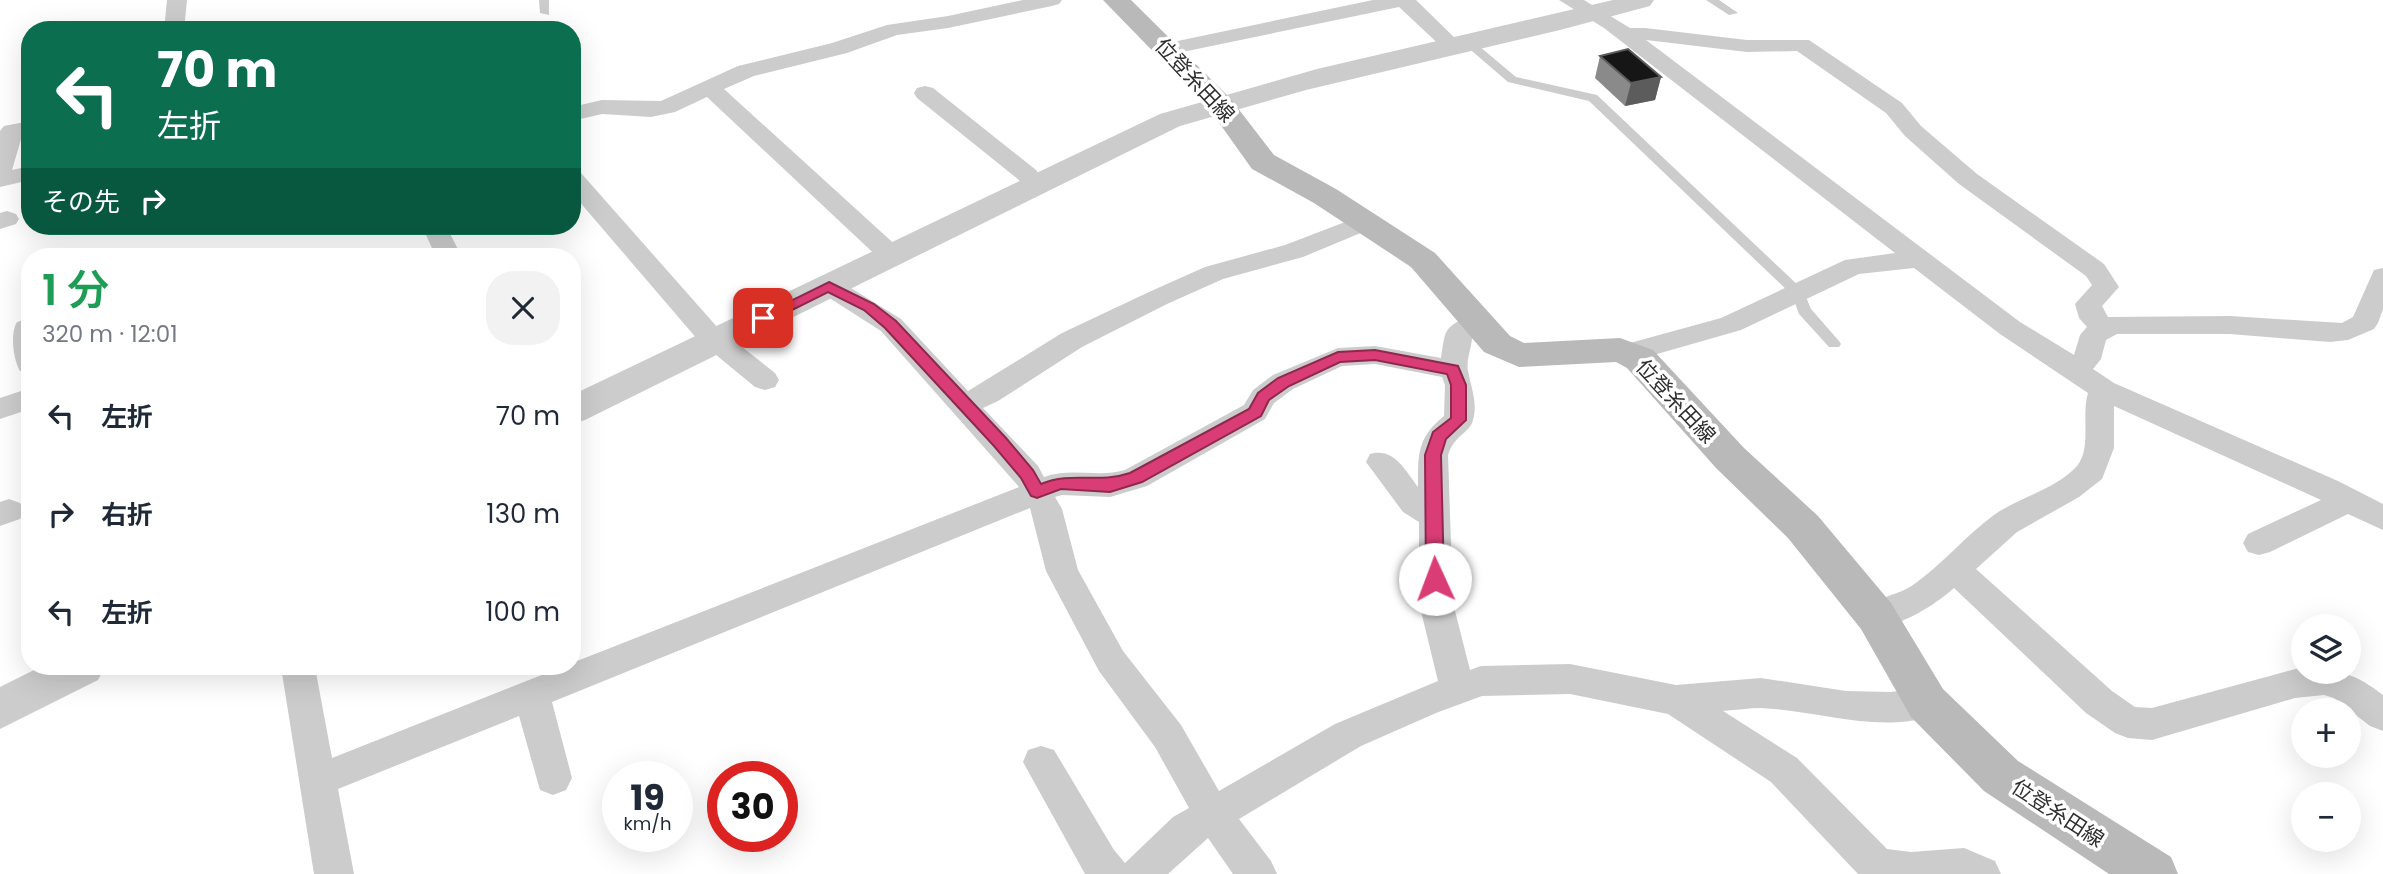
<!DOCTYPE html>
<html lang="ja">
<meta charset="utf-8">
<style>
body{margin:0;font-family:Poppins,"Noto Sans JP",sans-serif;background:#f2f2f3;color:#1f2937;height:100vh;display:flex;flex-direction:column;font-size:26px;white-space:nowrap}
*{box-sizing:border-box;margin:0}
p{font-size:23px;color:#747a83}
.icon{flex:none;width:38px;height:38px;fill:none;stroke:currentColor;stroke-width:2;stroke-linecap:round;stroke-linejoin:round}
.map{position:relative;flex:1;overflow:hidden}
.sheet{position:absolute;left:21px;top:248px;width:560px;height:427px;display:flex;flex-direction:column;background:#fff;border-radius:28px;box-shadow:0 7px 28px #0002}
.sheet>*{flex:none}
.top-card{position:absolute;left:21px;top:21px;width:560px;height:214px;border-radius:28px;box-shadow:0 7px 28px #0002;background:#0b6e4f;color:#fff;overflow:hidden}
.fabs{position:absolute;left:2291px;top:614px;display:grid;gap:14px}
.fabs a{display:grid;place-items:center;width:70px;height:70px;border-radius:50%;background:#fff;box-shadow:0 7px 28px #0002;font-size:35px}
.speed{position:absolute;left:602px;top:761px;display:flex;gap:14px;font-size:35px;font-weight:700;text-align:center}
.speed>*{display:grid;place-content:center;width:91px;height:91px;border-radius:50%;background:#fff;box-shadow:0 7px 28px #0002;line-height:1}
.speed small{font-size:18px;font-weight:400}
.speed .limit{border:10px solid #d22;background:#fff;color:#111}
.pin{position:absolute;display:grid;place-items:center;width:60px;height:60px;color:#fff;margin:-30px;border-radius:14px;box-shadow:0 4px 10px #0006}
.me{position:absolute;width:77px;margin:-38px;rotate:358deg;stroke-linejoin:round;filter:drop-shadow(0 0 5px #0008)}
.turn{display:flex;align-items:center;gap:24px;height:147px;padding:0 21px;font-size:32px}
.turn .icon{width:91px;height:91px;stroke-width:2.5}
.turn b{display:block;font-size:49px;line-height:60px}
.then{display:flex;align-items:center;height:66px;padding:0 21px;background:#0003;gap:14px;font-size:26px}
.round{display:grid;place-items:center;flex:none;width:74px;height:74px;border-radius:28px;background:#f2f2f3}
.headline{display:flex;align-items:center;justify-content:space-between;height:119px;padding:0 21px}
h1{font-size:42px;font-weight:600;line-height:52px;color:#1e9e55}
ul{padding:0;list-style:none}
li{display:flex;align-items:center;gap:21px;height:98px;padding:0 21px}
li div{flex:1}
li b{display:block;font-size:26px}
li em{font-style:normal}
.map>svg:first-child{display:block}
</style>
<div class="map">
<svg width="2383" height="874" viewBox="0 0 2383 874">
<rect width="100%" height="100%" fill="#fff"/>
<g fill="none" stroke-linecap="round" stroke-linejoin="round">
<path fill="#ccc" fill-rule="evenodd" d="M539,0H549V15L540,13Z
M1706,0H1719L1738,13L1729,15Z
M1465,41H1473L1516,77L1597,95L1803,290L1811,309L1839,341L1841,344L1839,347H1829L1799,314L1792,295L1589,101L1508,82L1465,45Z"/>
<path fill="#ccc" fill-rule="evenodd" d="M167,0H187L184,30H164Z
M1023,0H1062L1059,4L1052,6L948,28L897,35L847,53L754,76L724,89L901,250L905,256L901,262L892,264L883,262L707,97L675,112L651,117L602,114L572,121V107L602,100L661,101L738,66L832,43L887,25L948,16Z
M1373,0H1416L1463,46L1459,50H1445L1399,7L1168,55L1160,54L1157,49L1160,44L1168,43Z
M1559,0H1584L1630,28H1645L1747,40H1809L1902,103L1921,126L1977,174L2104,264L2119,287L2102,306L2108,317L2230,316L2342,323L2353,317L2374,270L2383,268V309L2378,323L2374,329L2348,340L2330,342L2230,334H2117L2106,340L2101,359L2093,369L2114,383L2338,481L2383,504V530L2348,514L2270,552L2259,555L2248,552L2243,543L2248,534L2321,500L2114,406V448L2102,479L2079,497L2017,532L1976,569L2112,691L2135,707L2152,708L2303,667V672C2343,672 2350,670 2383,695V731L2370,726L2334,698L2324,695L2295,698L2152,740L2128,738L2115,733L2086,713L1954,588C1934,606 1890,634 1864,626L1859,616C1869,597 1896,597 1913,585C1942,565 1965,536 1994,515C2019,497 2055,490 2077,466C2092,448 2081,415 2088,393L2000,334L1914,268L1859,274L1741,330L1629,362L1619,360L1615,353L1619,346L1721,318L1845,260L1895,253L1604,28ZM1646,40L1747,52L1797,51L1886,113L1905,136L1959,184L2086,276L2092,285L2075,304L2079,318L2087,327L2080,335L2074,355L2020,322Z
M925,86L933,88L1036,170L1047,186L1044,191L1035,193L1026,191L1019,180L917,98L914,93L917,88Z
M30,121V135L22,136L12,170L30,166V180L0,187V131L4,126Z
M572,171L581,173L718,328L775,373L779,380L775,387L765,390L755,387L698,340L572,193Z
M7,211L16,214L19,219L16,224L0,229V213Z
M1366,214L1375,217L1379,222L1375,227L1303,257L1223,279L1167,304L1082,347L998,401L983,408L1038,466L1044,477C1070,467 1098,478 1125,470L1244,405L1253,390L1273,375L1338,348L1375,346L1441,358C1442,351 1443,342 1445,335C1450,320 1475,313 1489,317L1493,323L1489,329L1472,339C1471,348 1466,362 1468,371C1471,387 1478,404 1473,420C1470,433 1454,435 1448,455L1453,603L1470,670L1481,666L1570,664L1676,685L1761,678L1846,691L1890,692L1927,688L1940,692L1945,703L1940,714C1880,735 1821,711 1761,708C1749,708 1736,710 1723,711L1797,758L1887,849L1911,852L1964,848L1995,861L2001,874H1858L1771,782L1668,714L1570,694L1482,696L1436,713L1361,746L1239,819L1271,861L1277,874H1233L1208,838L1168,874H1085L1023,762L1028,750L1041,746L1054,750L1114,850L1125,863L1173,817L1189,808L1155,747L1099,671L1046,571L1030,508L552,702L572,778L566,790L553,795L540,790L519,716L338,789L354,874H314L281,667H315L332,758L562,667H572V663L1019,487L881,331L820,292L816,286L820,280L829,278L838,280L901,319L968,391L1062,333L1149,292L1205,267L1285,245ZM1375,364L1442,377L1445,385L1444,416C1417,438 1418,454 1418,487C1405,470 1394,447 1370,454L1366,462L1403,512L1419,522V603L1438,681L1335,724L1219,791L1181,725L1123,651L1078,570L1062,509L1055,497L1062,495L1110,497L1147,486L1265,419L1274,403L1293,389L1342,366Z
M422,226H446L462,257H436Z
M27,319L30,320V374L20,371C13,359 10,333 17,322Z
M30,388V409L0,419V398Z
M9,499L20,503L25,511L20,519L0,526V502Z"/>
<path fill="#ccc" fill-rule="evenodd" d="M1613,0H1654L1650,6L1560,30L1306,90L1180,126L585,420L572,424V395L1160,114L1317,69Z
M40,667H105L98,680L0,729V687Z"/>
<path fill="#b9b9b9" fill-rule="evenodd" d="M1103,0H1131L1230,98L1274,155L1336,189L1435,253L1510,336L1524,343L1620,338L1653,350L1744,448L1818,516L1891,603L1943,689L2018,761L2171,857L2178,874H2109L1984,791L1911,717L1861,629L1788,538L1716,468L1627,368L1616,362L1519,367L1484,352L1411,267L1314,203L1252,169L1210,110Z"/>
</g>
<path fill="#8a8a8a" d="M1600,56L1661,77L1655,100L1625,106L1595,78Z"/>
<path fill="#5c5c5c" d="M1661,77L1655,100L1625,106L1631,83Z"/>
<path fill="#161616" stroke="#5c5c5c" stroke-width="2" d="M1628,49L1661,77L1631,83L1600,56Z"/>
<path fill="#da3d76" stroke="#8e284d" stroke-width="2" d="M829,282L874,304L896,321L1006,438L1033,470L1041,484C1072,471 1098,484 1130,473L1249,409L1258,393L1278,378L1338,352L1375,350L1458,366L1466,385V420L1446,439L1441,455L1444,579L1441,584H1429L1426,579L1425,455L1433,432L1451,418V385L1447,374L1375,360L1340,362L1289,386L1269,400L1261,416L1142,482L1110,492L1061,489L1037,498L1031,496L1021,478L994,446L885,328L864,310L828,292L768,322L763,323L756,318Z"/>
<g text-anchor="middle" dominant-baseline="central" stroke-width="7" stroke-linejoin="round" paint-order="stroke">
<g font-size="21" fill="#2f2f2f" stroke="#fff">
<text transform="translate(1195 80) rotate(47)">位登糸田線</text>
<text transform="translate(1676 401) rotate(47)">位登糸田線</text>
<text transform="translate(2058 813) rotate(33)">位登糸田線</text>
</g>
</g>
</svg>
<div class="fabs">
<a><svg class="icon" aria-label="layers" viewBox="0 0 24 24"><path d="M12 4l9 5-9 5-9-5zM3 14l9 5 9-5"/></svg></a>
<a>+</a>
<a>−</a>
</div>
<div class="speed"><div>19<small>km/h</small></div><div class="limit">30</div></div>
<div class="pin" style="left:763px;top:318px;background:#d93025"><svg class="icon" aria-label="arrive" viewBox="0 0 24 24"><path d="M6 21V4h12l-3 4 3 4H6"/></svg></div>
<svg class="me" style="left:1435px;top:579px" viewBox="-20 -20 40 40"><circle r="19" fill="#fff"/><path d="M0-13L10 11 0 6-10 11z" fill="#da3d76"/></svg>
<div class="top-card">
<div class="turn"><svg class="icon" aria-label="left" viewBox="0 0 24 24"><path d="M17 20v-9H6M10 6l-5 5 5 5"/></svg><div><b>70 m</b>左折</div></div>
<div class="then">その先<svg class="icon" aria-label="right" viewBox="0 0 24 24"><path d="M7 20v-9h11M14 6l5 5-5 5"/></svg></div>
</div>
<section class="sheet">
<div class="headline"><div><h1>1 分</h1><p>320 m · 12:01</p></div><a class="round"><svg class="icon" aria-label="close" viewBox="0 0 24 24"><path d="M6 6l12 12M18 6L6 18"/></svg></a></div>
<ul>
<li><svg class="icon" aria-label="left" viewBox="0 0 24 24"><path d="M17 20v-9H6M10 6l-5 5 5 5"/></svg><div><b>左折</b></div><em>70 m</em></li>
<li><svg class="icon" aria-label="right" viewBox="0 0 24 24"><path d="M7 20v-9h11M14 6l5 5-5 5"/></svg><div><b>右折</b></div><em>130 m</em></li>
<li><svg class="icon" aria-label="left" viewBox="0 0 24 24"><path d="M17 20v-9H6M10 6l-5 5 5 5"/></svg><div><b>左折</b></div><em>100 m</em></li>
</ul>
</section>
</div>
